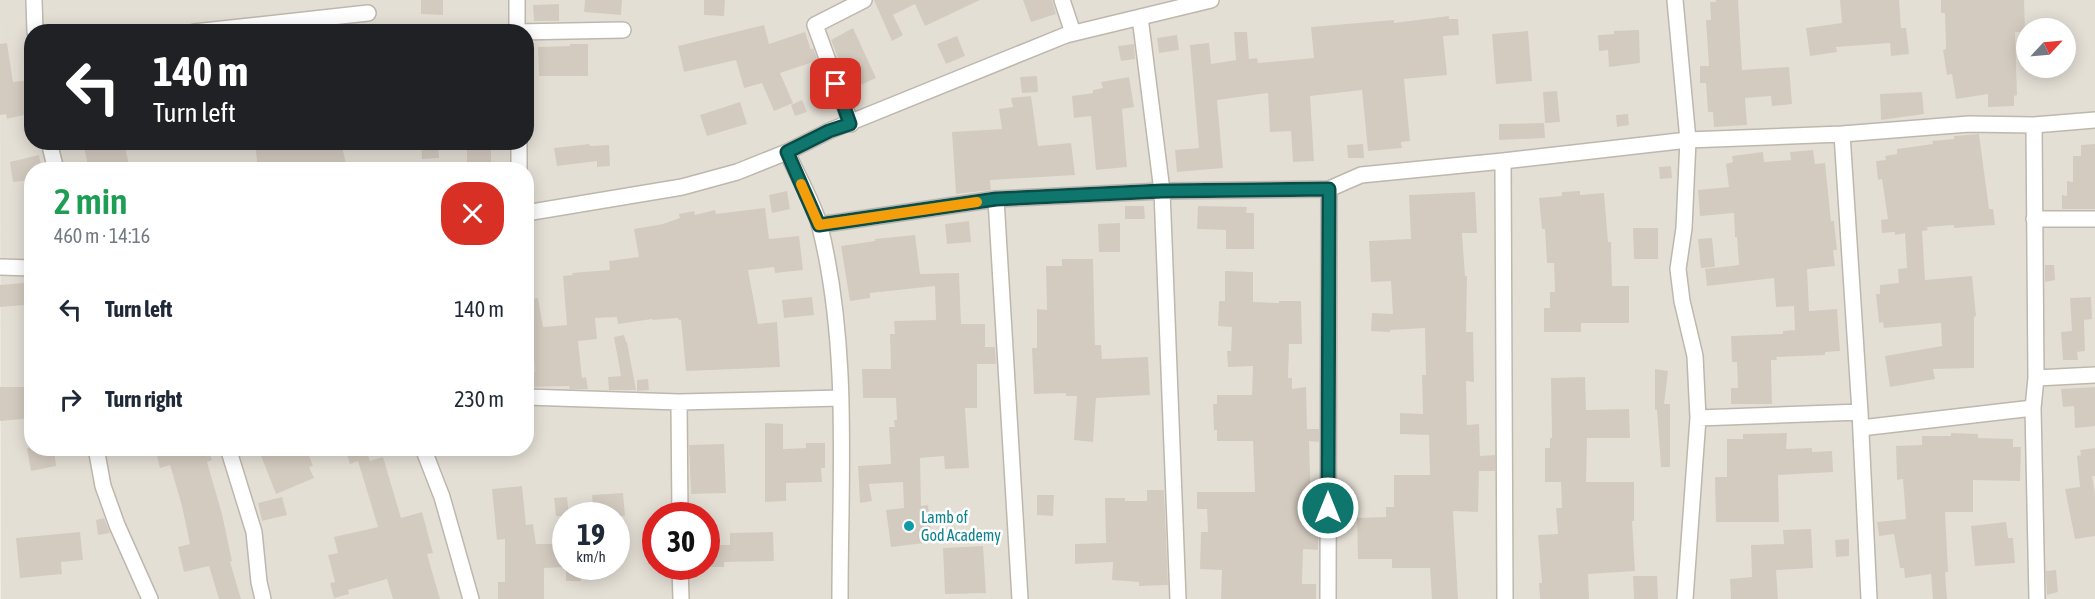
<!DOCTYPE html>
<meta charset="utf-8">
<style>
body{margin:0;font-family:"Asap Condensed",sans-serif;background:#f6f6f7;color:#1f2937;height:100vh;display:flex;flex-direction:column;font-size:22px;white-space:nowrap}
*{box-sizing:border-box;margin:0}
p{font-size:20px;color:#747a83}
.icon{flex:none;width:33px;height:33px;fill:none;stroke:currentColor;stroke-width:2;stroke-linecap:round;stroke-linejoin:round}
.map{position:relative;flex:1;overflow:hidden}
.side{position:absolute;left:24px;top:162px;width:510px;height:294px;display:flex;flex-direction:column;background:#fff;border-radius:24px;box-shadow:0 3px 15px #0003}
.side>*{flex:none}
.top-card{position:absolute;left:24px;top:24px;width:510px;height:126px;border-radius:24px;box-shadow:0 3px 15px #0003;background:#202124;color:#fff;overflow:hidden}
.needle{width:39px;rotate:64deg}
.tools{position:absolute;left:2016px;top:18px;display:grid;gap:12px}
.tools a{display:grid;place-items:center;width:60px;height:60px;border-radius:50%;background:#fff;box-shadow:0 3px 15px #0003;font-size:30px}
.speed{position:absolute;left:552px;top:502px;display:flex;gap:12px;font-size:30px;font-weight:700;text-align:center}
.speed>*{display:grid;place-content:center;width:78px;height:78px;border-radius:50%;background:#fff;box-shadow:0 3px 15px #0003;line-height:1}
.speed small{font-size:15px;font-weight:400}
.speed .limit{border:9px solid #d22;background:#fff;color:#111}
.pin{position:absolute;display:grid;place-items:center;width:51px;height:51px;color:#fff;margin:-26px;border-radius:12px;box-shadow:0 3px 9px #0006}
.me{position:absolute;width:66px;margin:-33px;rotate:0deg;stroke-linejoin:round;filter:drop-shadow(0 0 4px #0008)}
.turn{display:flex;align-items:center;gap:21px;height:126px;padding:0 30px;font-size:27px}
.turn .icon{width:78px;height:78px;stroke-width:2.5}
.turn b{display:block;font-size:42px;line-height:51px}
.round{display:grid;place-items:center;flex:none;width:63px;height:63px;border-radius:24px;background:#f6f6f7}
.headline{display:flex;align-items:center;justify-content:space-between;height:102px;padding:0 30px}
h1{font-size:36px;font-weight:600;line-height:45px;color:#1e9e55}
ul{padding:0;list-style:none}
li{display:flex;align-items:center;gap:18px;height:90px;padding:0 30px}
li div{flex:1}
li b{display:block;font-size:22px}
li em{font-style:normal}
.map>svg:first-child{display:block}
</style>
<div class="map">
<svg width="2095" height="599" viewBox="0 0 2095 599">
<rect width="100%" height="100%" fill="#f1ede6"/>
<path fill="#e4dfd5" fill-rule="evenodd" d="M0,0H2095V599H1ZM2026,28H2066V68H2026ZM32,32H526V142H32ZM32,170H526V448H32ZM566,516H616V567H566ZM656,516H706V567H656Z"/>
<path fill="#d4cbc0" d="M421,0H443V15L421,14Z
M585,0H622L621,15L584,12Z
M704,0H725L724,16L704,15Z
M874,0H980L925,26L915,4L893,15L903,35L892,41Z
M1023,0H1052L1056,14L1031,22Z
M1716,0H1738L1742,70L1789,67L1792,104L1772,106L1771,96L1745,98L1747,125L1714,127L1713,112H1708L1706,83H1700V66H1709L1706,20H1711L1710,2H1716Z
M1840,0H1899L1901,28H1906L1909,54L1891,56L1890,43L1836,47L1837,52L1810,56L1806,28L1842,23Z
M1941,0H2024L2025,32H2015L2017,95L2014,96V106L1988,107V94L1956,99L1952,74L1947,75L1943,50L1946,49L1945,13H1941Z
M559,4V21H534L533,5Z
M1449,16V19H1458L1459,35L1443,36L1447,75L1404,79L1410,141L1401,142L1402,148L1368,151L1362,90L1310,96L1314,161L1293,162L1291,131L1270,132L1268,93L1217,100L1223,168L1177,172L1175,150L1199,148L1190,45L1209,43L1211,64L1236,60L1234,32H1247L1249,59L1257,58L1258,63L1314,58L1311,27L1394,20V23Z
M764,25L769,44L805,32L811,50L813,48L820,66L815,68L813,62L780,73L793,103L774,111L762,83L744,88L736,60L684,72L678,46Z
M853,28L876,78L856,87L845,62L841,65L831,40Z
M1639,30L1640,63L1609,67L1608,50L1599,51L1598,35L1614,34V31Z
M1528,31L1532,81L1496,84L1492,34Z
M1177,35L1179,50L1159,53L1157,38Z
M957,36L965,56L946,64L937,44Z
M7,43L13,82L32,80V113L7,119L6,114L0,115V44Z
M570,44H588V76H539L538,47L570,46Z
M1134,44L1135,59L1121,61L1118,46Z
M1037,76L1038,92L1022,93L1020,77Z
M1129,77L1134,107L1122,109L1127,167L1096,170L1091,116L1074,118L1072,96L1093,93V90L1103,88L1101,82Z
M1557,91L1560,122L1545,123L1543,92Z
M1922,92L1924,114L1881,120L1880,94Z
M1031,96L1038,146L1071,143L1075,175L990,180L991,190L956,194L952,132L1002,129L999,109L1013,107L1011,98Z
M802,100L807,112L795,116L791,105Z
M740,102L747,124L707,136L700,115Z
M1628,114L1629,125L1617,127L1616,115Z
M1544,123L1545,138L1499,140V124Z
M1979,134L1989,209H1993L1995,225L1954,228V225L1927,227L1928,230L1922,231L1925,280L1972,276L1976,316L1974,317V368L1933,369L1935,379L1890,387L1885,356L1942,346L1941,323L1884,328L1883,322L1879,323L1876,294H1880V285L1899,283L1898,269L1907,268L1905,233L1895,235V232L1882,233L1881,220L1888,219L1882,179L1878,180L1876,161L1886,160L1885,156L1897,154V149L1933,144L1932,141L1954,139V136Z
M107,142H124L130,170H89L84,147Z
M255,142H341L347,168L338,170H258Z
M421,142H438L439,158L422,159Z
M467,142H491V170H467Z
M589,144L590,146L609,145L610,166L597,167V161L557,166L554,148Z
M1363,144L1364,158H1348L1347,145Z
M2095,144V209H2062V195L2067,196V181L2073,182V156H2081V145Z
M1813,150L1815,164L1825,163L1831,221H1834L1837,250H1833L1835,266L1807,269L1809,311L1837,309L1840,351L1825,352V355L1776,357L1777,360H1771L1772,404H1731V388H1738L1737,362H1732L1731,336L1783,334V331L1795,330L1794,306L1776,307L1774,278L1707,286L1705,269L1739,265L1737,237H1735L1734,213L1700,216L1698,190L1729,187L1726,164L1733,162L1732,156L1763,152L1764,162L1791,160L1790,152Z
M39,155L42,170H32V180L13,182L10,162Z
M1671,166L1672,178L1660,179L1659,167Z
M787,191L790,209L772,213L769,195Z
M1580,191V195L1604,193L1608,242H1611L1612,286H1629V323H1581V332H1544V308H1550V292H1555L1554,263H1547L1545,229H1542L1539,198L1562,196V192Z
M1475,192L1477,233H1462L1465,276H1467L1466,332H1473L1474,382L1466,381L1467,425L1479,424L1480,456L1495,455V471H1479L1478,512L1453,511L1458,599H1432L1430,568H1392V559H1358L1357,518L1386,517V507H1394V475H1430L1429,435L1400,434V413L1423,414L1422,375H1426L1425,328L1390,330V332L1371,331L1372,313L1393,314L1391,281L1371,282L1369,241L1411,239L1409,195Z
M1125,206H1144L1145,219H1125Z
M1198,206L1247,207L1246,213H1254V249H1226V230L1197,229Z
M765,208L769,239L799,236L803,270L775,273L774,267L748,270L758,324L777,322L780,367L686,371L681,320H679L678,318L653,320L652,319L618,324L617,317L595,318L597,339L578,341L582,378L586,377L588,389H570L569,386L527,387L526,373L535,372L533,346L526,347V300L538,298L543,327L567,325L563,276L573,275L572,273L610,270L609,261L639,257L634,229L663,224L680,218L679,214L694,211L695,215L715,210L716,214Z
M969,221L971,242L947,244L945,224Z
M1120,223V252H1099L1098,224Z
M1633,228H1658V259H1634Z
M915,235L920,274L959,273L961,324H985V347H995L996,364H977V408H965L969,468L945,469L944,456L920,458L921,506L928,505L932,542L891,547L886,510L904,508L903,482L869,484L872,501L860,503L858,466L891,464L889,427H895L894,420H897L896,398H863L862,369H891L890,334H895L894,321L936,320L935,286L870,293V298L850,301L841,246L875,241V239Z
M1712,238L1715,267L1701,268L1698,239Z
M1062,259H1093L1095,345H1101L1102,359L1148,357L1150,395L1096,398L1093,442L1074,440L1077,396H1066V393L1034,394L1032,348H1037V309L1047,310L1046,266H1062Z
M2045,265H2054L2055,280L2045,282Z
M1225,271L1253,272V302L1279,303V301H1301L1302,344H1289L1288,378H1292V389L1306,387L1307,429H1319V442L1309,441L1311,505H1318V550L1303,549L1302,584H1316V599H1221L1222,570L1200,569L1201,532H1208L1207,509H1197V492H1255L1253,441H1217V430H1214L1213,404H1217V395H1252L1253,366L1228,367L1227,351H1231L1232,327L1218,326L1219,301H1225Z
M24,283L25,305L0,307V285Z
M812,297L814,315L784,318L782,300Z
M2091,297L2092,319L2084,320L2085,351L2077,352L2078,360H2063L2061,332L2072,331L2070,298Z
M624,335L626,342H627L636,390H609L608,377L621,376L614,337Z
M1655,369L1668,371L1664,404H1670V467H1661L1657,410H1655Z
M1585,377L1586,410L1629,409L1630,438H1587L1586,482H1634V521H1632L1635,571L1588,574L1589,599H1540L1539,583H1542L1538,535L1558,534L1556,508H1562L1561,482H1545V448H1550V438H1552L1551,378Z
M648,379L649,390L637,391V380Z
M0,387H32V418L0,421Z
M2095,387V426L2075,428L2074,406L2063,407L2061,389Z
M765,423L783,424V449L806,448V443H825V468H821L822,482L786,483V501L765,502Z
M1787,433L1786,449L1812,448V452L1832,451L1833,472L1778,475L1779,522H1716L1715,477H1727V439H1743V434Z
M1951,433L1978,434V438L2013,439V447H2021L2020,481L1973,480V512H1945L1948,572H1945L1947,599H1933L1931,574L1905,578L1904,568H1900L1894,534L1879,536L1877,522L1906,519L1903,479L1897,480L1896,446L1922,445V436H1951Z
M724,444L726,493L691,494L689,445Z
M27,448H54L56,466L31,471Z
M155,448H181L182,453L196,448H208L212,460L207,462L222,514L232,561L230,562L241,599H219L209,566L184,572L178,547L190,544L182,506L170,465L160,468Z
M258,448H306L313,466L309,467L314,478L276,494Z
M345,448H365L370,461L383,457L401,518L422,512L433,553L427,554L440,599H393L387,579L348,590L349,594L334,598L330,583L335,582L328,555L338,553L334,537L378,527L358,461L350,464Z
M2095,448V476H2092L2095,494V536L2075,539L2065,489L2080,487L2077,456L2081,455L2080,450Z
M522,486L526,525L533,524L536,544H566V567L544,568V599H498V582H505V539L497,540L492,489Z
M1147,490H1164L1168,585L1139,586V582L1112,580L1113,562L1075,564V544L1106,543L1105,498H1125V501H1147Z
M623,493L625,516H594L592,495Z
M1037,495H1054L1053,516L1037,515Z
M282,497L287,515L262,521L258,503Z
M567,497L569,516H556L554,498Z
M104,518L110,533L98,535L96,520Z
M2006,522L2008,538H2013L2015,563L1975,566L1971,526Z
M1811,529L1813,568L1776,570L1778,599H1731L1730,579L1752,577L1751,545L1784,544L1783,530Z
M80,532L83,560L61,562L62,574L20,578L16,538Z
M773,532L774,561L724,562V567H706V545H730V533Z
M1849,539V556L1836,557L1835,540Z
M983,546L986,593L945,594L943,548Z
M566,567H581V581H566Z
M2056,570L2058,592L2047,595L2046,571Z
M1633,576H1657L1658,599H1634Z"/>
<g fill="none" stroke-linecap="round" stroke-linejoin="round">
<g stroke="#beb7ad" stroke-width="18">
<path id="minor" d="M34,0L35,32
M517,0V32L623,30
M1062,0L1073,33
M1675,0L1688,140L1684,228L1678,269L1682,301L1695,356L1698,418L1685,599
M1140,17L1162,191L1178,599
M194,32L368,13
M851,124L815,25L864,0
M2034,125L2095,120
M1842,134L1860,412L1869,599
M49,142L56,170
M519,142V170
M787,152C797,175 814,204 820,227C850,348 840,476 840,599
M1503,161L1505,599
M996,199L1020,599
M526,213L682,187L737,172L787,152L829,131L1066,35L1211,0
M2034,219H2095
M819,225L996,199L1162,191L1329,189L1361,175L1503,161L1688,140L1842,134L1969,124L2034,125L2036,378L2033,408L2037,599
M0,267L32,268
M2036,378L2095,375
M526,397L679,402L841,398
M679,402L680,516
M1698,418L1860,412
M1861,428L2033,408
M96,448L103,486L117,525L150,599
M228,448L254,532L259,582L263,599
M423,448L442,497L471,599
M680,567L681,599
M1328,599L1329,189"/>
</g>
<use href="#minor" stroke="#fff" stroke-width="15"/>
</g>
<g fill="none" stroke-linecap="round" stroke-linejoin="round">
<g stroke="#0a4d48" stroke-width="15">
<path id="route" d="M836,84L850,124L829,131L787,152L819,225L996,199L1162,191L1329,189L1328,508"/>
</g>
<use href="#route" stroke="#0f766e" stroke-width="10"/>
<path stroke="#f59e0b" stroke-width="10" d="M801,184L819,225L977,202"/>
</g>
<circle fill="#0f9aa8" stroke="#fff" stroke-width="2" cx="909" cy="526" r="6"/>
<g text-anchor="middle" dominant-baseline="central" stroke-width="5" stroke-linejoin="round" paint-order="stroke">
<g font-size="16" fill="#0d838f" stroke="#fff" text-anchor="start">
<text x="921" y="517">Lamb of<tspan x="921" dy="18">God Academy</tspan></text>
</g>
</g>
</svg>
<div class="tools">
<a><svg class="needle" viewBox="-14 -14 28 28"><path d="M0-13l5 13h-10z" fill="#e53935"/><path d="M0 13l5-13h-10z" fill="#747a83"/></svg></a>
</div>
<div class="speed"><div>19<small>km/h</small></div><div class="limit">30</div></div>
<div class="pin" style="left:836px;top:84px;background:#d93025"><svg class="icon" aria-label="arrive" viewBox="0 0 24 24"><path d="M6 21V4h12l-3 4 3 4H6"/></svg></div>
<svg class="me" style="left:1328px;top:508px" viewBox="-20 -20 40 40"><circle r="17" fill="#0f766e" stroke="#fff" stroke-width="3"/><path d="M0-11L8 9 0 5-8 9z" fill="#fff"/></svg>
<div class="top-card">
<div class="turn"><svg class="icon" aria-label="left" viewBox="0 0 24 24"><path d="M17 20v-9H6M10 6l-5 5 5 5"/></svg><div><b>140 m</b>Turn left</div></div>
</div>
<section class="side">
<div class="headline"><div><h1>2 min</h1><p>460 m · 14:16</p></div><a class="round" style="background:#d93025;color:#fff"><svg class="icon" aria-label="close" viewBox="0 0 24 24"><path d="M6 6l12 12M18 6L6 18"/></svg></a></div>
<ul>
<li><svg class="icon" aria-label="left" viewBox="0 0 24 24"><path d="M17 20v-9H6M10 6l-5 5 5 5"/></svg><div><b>Turn left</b></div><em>140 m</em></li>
<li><svg class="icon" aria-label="right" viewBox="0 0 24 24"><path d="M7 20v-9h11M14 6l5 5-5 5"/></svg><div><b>Turn right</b></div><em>230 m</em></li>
</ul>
</section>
</div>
